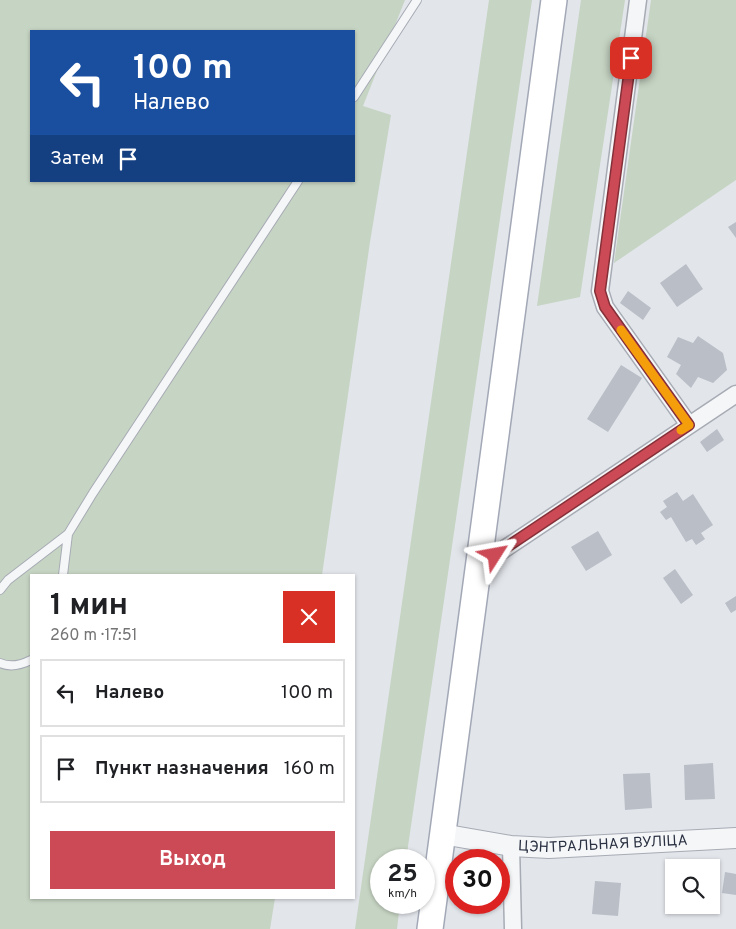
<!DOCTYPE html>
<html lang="ru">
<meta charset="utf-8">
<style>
body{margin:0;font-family:Overpass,sans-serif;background:#f2f2f2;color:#202124;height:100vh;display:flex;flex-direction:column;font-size:19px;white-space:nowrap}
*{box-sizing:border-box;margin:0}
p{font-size:16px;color:#757577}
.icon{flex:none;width:28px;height:28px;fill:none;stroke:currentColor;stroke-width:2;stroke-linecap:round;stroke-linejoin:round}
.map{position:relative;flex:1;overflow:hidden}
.details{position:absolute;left:30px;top:574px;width:325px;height:325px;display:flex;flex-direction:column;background:#fff;border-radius:0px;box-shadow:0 1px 4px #0004}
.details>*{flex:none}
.hud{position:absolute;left:30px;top:30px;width:325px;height:152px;border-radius:0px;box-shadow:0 1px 4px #0004;background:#1a4fa0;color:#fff;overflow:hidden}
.tools{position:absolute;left:665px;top:859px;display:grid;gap:10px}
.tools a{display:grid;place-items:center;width:55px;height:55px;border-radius:0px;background:#fff;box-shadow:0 1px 4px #0004;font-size:25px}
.speed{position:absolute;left:370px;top:849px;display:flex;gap:10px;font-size:25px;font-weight:700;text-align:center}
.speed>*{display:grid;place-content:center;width:65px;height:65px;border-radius:50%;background:#fff;box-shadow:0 1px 4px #0004;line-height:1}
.speed small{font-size:12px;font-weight:400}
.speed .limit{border:8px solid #d22;background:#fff;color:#111}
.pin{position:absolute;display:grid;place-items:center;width:42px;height:42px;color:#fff;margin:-21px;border-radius:10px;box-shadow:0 2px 8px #0006}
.me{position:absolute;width:55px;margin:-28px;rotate:56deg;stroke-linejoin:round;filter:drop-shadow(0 0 4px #0008)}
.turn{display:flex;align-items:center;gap:18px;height:105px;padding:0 20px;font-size:22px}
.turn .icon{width:65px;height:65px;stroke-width:2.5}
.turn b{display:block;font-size:35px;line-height:42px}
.then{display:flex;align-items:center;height:48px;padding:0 20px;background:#0003;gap:10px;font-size:19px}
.round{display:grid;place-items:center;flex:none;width:52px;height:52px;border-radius:0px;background:#f2f2f2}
.summary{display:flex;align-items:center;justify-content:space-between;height:85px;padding:0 20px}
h1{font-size:30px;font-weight:700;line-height:38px}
.primary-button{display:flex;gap:10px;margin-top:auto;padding:10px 20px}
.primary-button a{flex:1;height:58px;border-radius:0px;background:#cc4a56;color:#fff;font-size:20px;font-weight:700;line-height:58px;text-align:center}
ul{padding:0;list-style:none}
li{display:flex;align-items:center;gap:15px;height:68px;margin:0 10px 8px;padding:0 10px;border:2px solid #e0e0e0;border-radius:0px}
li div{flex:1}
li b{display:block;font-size:19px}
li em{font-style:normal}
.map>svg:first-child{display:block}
</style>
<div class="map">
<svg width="736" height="929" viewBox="0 0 736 929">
<rect width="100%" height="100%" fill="#e2e5ea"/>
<path fill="#c6d4c3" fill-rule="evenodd" d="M0,0H405L363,106L391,115L370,242L322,575H31V898H275L270,929H0ZM31,31H354V181H31Z
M489,0H532L406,860H381V902L400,903L397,929H355Z
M581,0H625L580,297L537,306Z
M651,0H736V180L614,263Z"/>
<path fill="#b9bec7" d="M736,222V238L728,227Z
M686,264L703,289L677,307L660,283Z
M628,291L651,308L643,320L620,303Z
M698,336L723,353L727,370L713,383L698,377L691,388L676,374L681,365L667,357L678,337L693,343Z
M621,365L642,378L608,432L587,419Z
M717,429L724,440L707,452L700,442Z
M677,492L683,501L693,494L713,525L701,533L705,539L696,545L692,539L686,542L671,517L666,520L660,512L667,507L663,501Z
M598,531L612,555L586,571L571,547Z
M675,569L693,595L681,604L663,578Z
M736,596V610L731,613L725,603Z
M713,763L715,799L685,800L684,765Z
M650,773L652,808L625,810L623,774Z
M725,872L736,874V895L722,893Z
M595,881L621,883L618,916L592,914Z"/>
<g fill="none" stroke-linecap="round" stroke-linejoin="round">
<g stroke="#a7abb4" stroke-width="10">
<path id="service" d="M354,97L417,0
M63,575L68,534
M0,590L8,580L68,534L93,493L298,181
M0,663C11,668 21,665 31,660"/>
</g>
<g stroke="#a7abb4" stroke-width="19">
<path id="minor" d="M638,0L600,291L605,307L689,425
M479,566L736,394
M511,846L513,929"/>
</g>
<g stroke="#a7abb4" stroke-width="22">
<g id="tertiary">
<path id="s1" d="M442,834L511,846L549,848L736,838"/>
</g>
</g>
<g stroke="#a2a8b6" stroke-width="28">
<path id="primary" d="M430,929L554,0"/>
</g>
<use href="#service" stroke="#f5f6f8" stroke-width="8"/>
<use href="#minor" stroke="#f5f6f8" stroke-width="16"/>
<use href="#tertiary" stroke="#f5f6f8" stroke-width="20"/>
<use href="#primary" stroke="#fff" stroke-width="25"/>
</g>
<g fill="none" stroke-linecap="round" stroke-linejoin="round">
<g stroke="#853038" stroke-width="12">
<path id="route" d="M495,555L689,425L605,307L600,291L631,58"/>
</g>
<use href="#route" stroke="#cc4a56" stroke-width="9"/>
<path stroke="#f59e0b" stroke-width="9" d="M621,330L689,425L681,430"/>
</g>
<g text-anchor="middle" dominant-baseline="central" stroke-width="4.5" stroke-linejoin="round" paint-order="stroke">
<g font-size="15" fill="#2a3142" stroke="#f2f4f7">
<text stroke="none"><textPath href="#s1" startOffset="162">ЦЭНТРАЛЬНАЯ ВУЛІЦА</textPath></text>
</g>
</g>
</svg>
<div class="tools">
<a><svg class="icon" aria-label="search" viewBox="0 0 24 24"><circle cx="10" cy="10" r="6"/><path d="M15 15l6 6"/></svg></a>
</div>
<div class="speed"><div>25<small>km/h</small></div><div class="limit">30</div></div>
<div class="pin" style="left:631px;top:58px;background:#d93025"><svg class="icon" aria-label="arrive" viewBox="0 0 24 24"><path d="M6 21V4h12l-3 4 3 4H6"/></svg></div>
<svg class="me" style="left:495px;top:555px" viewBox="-20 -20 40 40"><path d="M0-17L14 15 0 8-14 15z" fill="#cc4a56" stroke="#fff" stroke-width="4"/></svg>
<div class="hud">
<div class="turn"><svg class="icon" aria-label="left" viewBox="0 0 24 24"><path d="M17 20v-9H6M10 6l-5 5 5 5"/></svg><div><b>100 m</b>Налево</div></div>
<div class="then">Затем<svg class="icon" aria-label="arrive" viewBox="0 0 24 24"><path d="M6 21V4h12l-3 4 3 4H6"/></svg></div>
</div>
<section class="details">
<div class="summary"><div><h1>1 мин</h1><p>260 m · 17:51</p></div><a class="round" style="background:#d93025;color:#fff"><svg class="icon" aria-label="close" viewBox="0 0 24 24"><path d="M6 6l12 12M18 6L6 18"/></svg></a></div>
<ul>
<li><svg class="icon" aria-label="left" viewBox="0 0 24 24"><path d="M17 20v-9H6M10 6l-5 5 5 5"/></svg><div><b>Налево</b></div><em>100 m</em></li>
<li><svg class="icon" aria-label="arrive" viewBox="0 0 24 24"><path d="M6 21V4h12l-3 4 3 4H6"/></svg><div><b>Пункт назначения</b></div><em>160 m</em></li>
</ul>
<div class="primary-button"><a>Выход</a></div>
</section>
</div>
